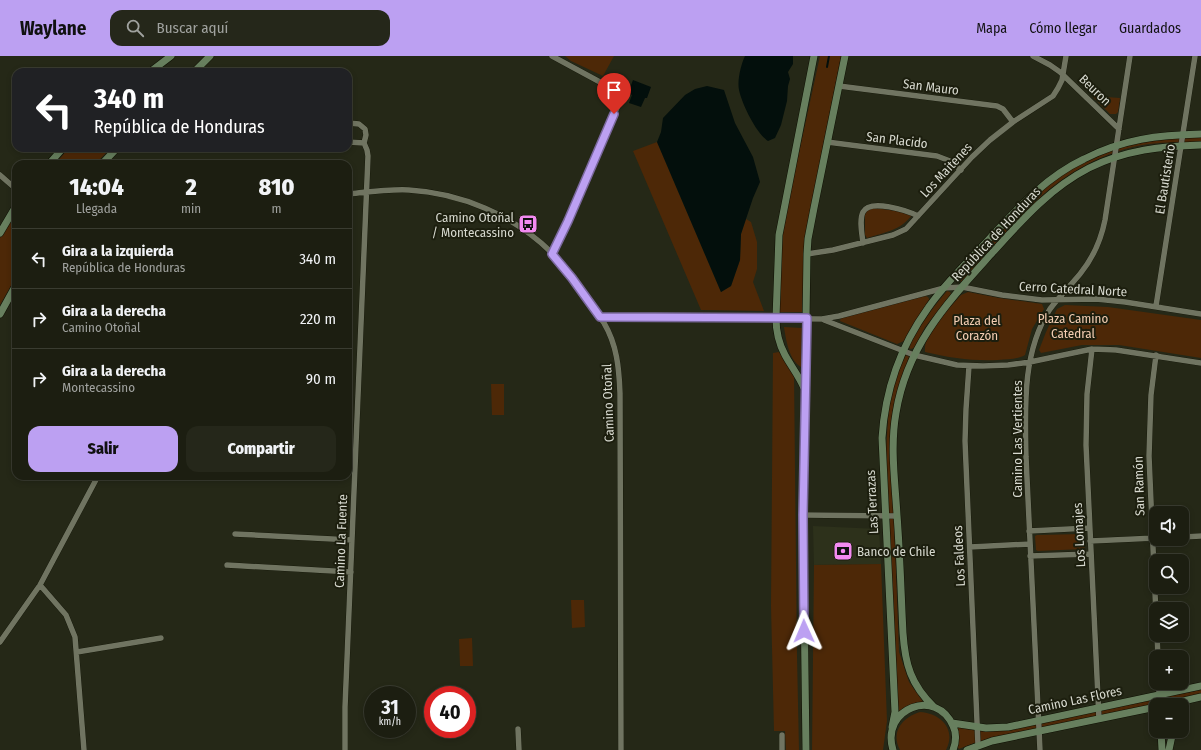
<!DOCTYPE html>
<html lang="es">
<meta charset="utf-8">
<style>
body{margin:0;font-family:"Fira Sans Condensed",sans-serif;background:#25271a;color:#f1f3f6;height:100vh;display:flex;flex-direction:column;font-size:15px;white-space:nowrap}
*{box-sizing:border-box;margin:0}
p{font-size:13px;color:#a0a29f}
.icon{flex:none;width:22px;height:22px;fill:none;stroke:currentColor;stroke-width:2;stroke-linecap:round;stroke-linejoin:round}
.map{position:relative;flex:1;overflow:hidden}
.side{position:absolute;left:12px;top:104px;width:340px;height:320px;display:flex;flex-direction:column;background:#1c1e11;border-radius:12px;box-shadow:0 2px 6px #0003,0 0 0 1px #3a3c31}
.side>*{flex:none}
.guide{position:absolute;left:12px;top:12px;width:340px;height:84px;border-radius:12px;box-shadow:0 2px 6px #0003,0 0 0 1px #3a3c31;background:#202124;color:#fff;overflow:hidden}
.tools{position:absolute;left:1149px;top:450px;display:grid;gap:8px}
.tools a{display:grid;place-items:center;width:40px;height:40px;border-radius:8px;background:#1c1e11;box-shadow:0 2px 6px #0003,0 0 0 1px #3a3c31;font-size:20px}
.speed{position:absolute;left:364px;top:630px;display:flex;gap:8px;font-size:20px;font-weight:700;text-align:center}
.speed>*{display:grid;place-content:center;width:52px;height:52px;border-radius:50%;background:#1c1e11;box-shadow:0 2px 6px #0003,0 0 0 1px #3a3c31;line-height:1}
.speed small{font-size:10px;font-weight:400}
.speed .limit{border:6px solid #d22;background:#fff;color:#111}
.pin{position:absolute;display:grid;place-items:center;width:34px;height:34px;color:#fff;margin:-41px -17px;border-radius:50% 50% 50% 0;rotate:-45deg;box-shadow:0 0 4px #0007}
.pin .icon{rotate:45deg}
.me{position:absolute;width:44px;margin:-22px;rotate:359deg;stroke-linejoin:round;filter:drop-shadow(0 0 3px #0008)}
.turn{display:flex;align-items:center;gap:14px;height:84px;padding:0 16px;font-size:18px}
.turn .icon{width:52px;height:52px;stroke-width:2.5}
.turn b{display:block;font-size:28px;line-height:34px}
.eta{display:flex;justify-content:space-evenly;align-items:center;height:68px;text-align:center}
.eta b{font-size:24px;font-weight:800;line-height:28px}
.button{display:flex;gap:8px;margin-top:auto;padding:8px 16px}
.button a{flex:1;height:46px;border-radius:12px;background:#bca0f2;color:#111;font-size:16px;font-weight:800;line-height:46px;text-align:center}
.button a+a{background:#25271a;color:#f1f3f6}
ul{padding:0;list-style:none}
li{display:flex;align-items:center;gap:12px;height:60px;padding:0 16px;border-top:1px solid #3a3c31}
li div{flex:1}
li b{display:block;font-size:15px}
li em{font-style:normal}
header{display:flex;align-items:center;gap:24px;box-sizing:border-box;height:56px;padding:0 20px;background:#bca0f2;color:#111}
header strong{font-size:19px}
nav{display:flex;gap:22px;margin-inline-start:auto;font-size:14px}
.search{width:280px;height:36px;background:#25271a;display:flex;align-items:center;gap:10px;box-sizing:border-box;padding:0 14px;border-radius:12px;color:#a0a29f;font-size:15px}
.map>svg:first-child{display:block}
</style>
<header>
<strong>Waylane</strong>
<div class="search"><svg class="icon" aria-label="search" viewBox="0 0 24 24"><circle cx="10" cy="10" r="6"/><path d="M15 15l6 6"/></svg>Buscar aquí</div>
<nav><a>Mapa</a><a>Cómo llegar</a><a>Guardados</a></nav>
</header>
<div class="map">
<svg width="1201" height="694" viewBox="0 0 1201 694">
<rect width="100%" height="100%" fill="#252817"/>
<path fill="#2d311b" d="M813,470L879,473L881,508L814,509Z"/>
<path fill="#4d2807" d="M565,0H614L603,20L571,5Z
M820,0H841L805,180L802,256H779L782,175Z
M1092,40L1120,42L1118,56L1116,58H1110Z
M1201,81V86C1184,86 1166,86 1149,88C1105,94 1063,118 1032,149L961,226L958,223L1029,145L1067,115L1107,95L1152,83Z
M657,86L721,236L731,230L740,204L741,178L746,163L751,166L757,186V213L753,226L764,255L701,254L633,95Z
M69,92H111L95,108H55Z
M873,152L905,156L912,159C900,175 885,176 867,182L865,179V159L867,154Z
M16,155V221L0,249V182L8,166Z
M947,235L950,236L951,238L925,271L914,292L910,293L909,290C920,270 932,252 947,235Z
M968,236L999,242L1042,248L1044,253L1032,273L1025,299C1016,304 1008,303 998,304C971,305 951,302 925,296C923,276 949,253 961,239Z
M925,240L928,241L930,245L904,285L897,288L840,265L841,262Z
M1065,249L1108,251L1201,264V302L1119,289H1082L1041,297L1039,294L1046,276L1057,253Z
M784,271L802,272L801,311C789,304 786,284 784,271Z
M779,296L794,318L797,600L799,694H786L785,675H774L771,550L773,297Z
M906,299L909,301L894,347L892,362L890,396L894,464L899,596L909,626L923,646C913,647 907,649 899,655L897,654L886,395L889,347L898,315Z
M491,328H504V359H492Z
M1083,478L1084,479L1085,491L1083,493L1038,495L1036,494L1035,480L1037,479Z
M881,508L887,665L883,694H812L814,509Z
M571,544H584L585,571L572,572Z
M472,582L473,610H460L459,583Z
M1201,634V639L1009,678L974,687L959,693L957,690L955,671L957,670L972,674L986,675Z
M920,656C940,657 957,673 946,694H900C890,676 903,661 920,656Z"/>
<path fill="#030f0c" d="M745,0H793V8L788,16L790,23L788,30L787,45L781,69L775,82L768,85C756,77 742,48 739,34C737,25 741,8 745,0Z
M633,24L651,31L647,42H645L641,51L629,47L632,39L628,37Z
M707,30L724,34L735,67L753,101L760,126L753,142L741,178L740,204L731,230L721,236L657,86L661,76L663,62L685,39L695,33Z"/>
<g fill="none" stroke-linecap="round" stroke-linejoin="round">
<path stroke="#030f0c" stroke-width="2" d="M827,11L829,0"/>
<g stroke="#0e1003" stroke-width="6">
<path id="street" d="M552,0L611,32L619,38L620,45L568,165L552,197
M1033,0L1050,9L1060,16L1119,73
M839,30L997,50L1003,53L1013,66
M348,67L359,68L365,73L366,79L364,87
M827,86L937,100L950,105L961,114
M0,119L16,133
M348,138C368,136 389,133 409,134C461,137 513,159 551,196C563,209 572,223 582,237C589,248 597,257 604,267C617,289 619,312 620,337L621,694
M863,187C862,178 859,164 863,156C870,142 908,155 918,160
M807,198L833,194L893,179L906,173L972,101L990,84L1013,66L1053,40L1058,32L1062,24L1066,0
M1156,250L1195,0
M599,261L822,263L839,260L944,232L962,231L1002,239L1042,244L1096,243L1125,246L1201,258
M824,264L914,299L957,309L983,310L1008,309L1030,306L1092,293L1116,294L1201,307
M1092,293L1087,338L1086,389L1099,663
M1156,299L1151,339L1149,400L1156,560
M969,310L966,353L965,385L978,689
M803,459L897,460
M1029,475L1089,472
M235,478L352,484
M1182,481L1201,480
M1090,485L1156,482
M970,491L1030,488
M1030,500L1091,498
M227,509L351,516
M40,529L66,559L75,581L84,694
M1157,579L1158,601
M0,586L40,529L98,420
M77,596L161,582
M1159,627V638
M518,673L519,694
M782,679V694
M345,694V651L368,100L367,94L364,87L348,86
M1040,694L1026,401C1025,352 1022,296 1050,253C1059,241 1070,230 1080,218C1093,202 1101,184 1105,164L1130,0"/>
</g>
<g stroke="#0e1003" stroke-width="8">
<path id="secondary" d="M150,16L171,0
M194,16L210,0
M49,108L63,92
M102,108L117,92
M0,177L16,150
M0,258L16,229
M804,332C799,320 791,310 785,299C779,288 776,275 776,262L779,179L814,0
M1166,649L1201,641
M934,651C911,629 905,608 903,577C901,538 900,498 897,459C895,425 890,391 896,357C907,288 949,245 993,196C1022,164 1050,132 1089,112C1125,94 1162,90 1201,89
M952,667L986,672L1008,671L1201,630
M892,671L895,656L882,382C885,334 900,291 928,252C945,227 969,205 990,182C1018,152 1046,121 1084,103C1123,83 1158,79 1201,78
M1161,675L1162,694
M806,694L803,459L807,198L808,183L814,152L845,0
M893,694C880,652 937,631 953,670C957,678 956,686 953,694
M967,694L992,685L1156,651
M1169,694L1173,675"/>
</g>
<use href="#street" stroke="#707461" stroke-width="5.5"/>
<use href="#secondary" stroke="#677f5e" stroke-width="7"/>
</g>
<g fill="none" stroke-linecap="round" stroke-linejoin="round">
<g stroke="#7a689d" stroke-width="10">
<path id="route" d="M614,58L568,165L552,198L572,222L600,261L807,262L803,459L804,575"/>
</g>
<use href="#route" stroke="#bca0f2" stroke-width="7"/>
</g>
<defs>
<g id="bus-square" transform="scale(1)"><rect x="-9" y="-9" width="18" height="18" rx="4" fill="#f38af1" stroke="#1c1e0e"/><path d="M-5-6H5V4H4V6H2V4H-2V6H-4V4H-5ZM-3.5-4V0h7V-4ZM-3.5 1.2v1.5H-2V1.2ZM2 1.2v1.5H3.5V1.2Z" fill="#111"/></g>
<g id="bank-square" transform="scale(1)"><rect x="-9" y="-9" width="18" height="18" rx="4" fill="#f38af1" stroke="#1c1e0e"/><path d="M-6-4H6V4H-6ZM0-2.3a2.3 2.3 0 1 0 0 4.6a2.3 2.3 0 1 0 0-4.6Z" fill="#111"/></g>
</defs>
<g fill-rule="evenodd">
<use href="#bus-square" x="528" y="168"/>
<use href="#bank-square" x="843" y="495"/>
</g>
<g text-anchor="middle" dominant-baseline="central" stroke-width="4" stroke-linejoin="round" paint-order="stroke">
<g font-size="13" fill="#d7d9cf" stroke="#1c1e0e">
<text transform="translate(931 31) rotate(7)">San Mauro</text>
<text transform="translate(1095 34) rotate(44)">Beuron</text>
<text transform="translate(897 84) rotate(7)">San Placido</text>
<text transform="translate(946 114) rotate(-47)">Los Maitenes</text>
<text transform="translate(1165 123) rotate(-81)">El Bautisterio</text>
<text transform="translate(996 178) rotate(-47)">República de Honduras</text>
<text transform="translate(1073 233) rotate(3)">Cerro Catedral Norte</text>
<text transform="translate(608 347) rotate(-92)">Camino Otoñal</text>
<text transform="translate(1017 383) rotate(-90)">Camino Las Vertientes</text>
<text transform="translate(1139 430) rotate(-92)">San Ramón</text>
<text transform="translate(872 446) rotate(-93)">Las Terrazas</text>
<text transform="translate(1079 479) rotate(-93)">Los Lomajes</text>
<text transform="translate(341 485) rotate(-88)">Camino La Fuente</text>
<text transform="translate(959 500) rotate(-93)">Los Faldeos</text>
<text transform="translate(1075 644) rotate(-12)">Camino Las Flores</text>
</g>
<g font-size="13" fill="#d7d9cf" stroke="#1c1e0e" text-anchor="end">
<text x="514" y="161">Camino Otoñal<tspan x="514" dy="15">/ Montecassino</tspan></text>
<text x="857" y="495" text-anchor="start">Banco de Chile</text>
</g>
<g font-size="13" fill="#f3cdb2" stroke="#1c1e0e">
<text x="1073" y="262">Plaza Camino<tspan x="1073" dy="15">Catedral</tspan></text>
<text x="977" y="264">Plaza del<tspan x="977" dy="15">Corazón</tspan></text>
</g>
</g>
</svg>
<div class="tools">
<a><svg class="icon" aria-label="sound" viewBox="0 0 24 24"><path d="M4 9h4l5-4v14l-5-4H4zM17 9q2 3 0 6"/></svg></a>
<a><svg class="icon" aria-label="search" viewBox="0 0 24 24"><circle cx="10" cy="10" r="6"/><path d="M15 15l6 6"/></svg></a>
<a><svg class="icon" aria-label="layers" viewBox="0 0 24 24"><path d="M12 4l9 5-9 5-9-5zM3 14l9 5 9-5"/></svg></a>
<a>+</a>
<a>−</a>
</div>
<div class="speed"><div>31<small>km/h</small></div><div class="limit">40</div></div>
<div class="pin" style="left:614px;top:58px;background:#d93025"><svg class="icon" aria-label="arrive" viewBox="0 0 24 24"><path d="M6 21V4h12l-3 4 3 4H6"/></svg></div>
<svg class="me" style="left:804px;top:575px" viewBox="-20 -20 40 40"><path d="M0-17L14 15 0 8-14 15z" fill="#bca0f2" stroke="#fff" stroke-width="4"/></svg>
<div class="guide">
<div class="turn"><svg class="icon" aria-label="left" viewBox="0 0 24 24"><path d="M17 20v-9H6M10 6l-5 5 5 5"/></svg><div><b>340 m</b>República de Honduras</div></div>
</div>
<section class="side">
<div class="eta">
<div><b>14:04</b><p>Llegada</p></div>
<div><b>2</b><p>min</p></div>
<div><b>810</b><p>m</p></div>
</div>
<ul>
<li><svg class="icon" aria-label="left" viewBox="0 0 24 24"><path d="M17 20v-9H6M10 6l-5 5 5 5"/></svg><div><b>Gira a la izquierda</b><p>República de Honduras</p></div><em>340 m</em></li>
<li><svg class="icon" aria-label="right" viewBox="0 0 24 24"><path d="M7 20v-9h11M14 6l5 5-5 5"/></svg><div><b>Gira a la derecha</b><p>Camino Otoñal</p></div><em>220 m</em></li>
<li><svg class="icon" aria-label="right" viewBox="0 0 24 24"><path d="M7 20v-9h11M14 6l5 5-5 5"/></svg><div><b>Gira a la derecha</b><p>Montecassino</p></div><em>90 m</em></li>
</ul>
<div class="button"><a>Salir</a><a>Compartir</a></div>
</section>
</div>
